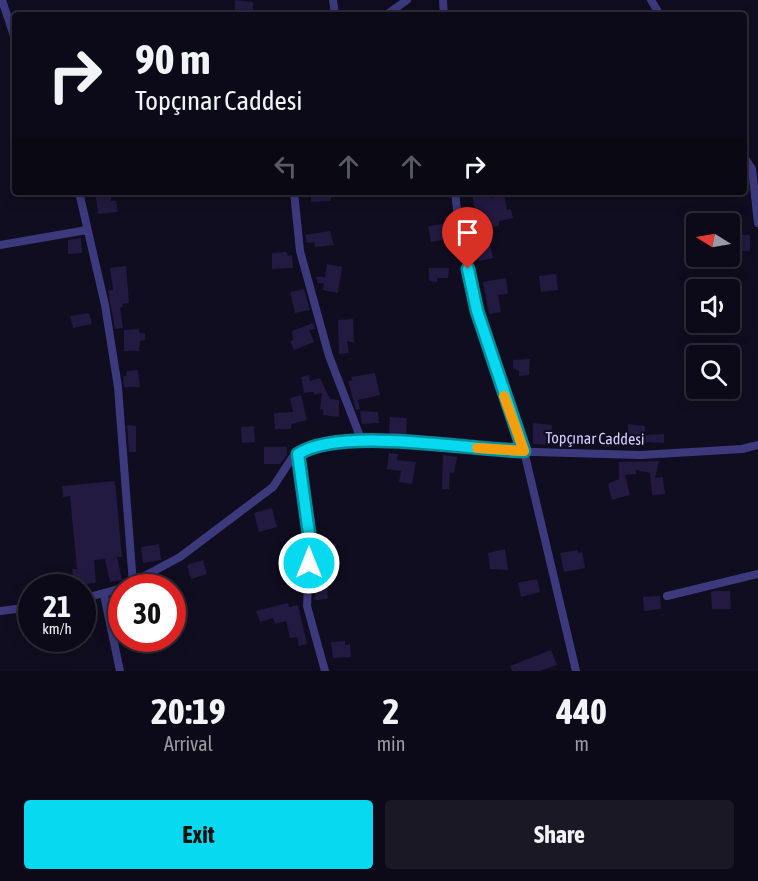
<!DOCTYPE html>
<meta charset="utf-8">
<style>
body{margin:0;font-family:"Asap Condensed",sans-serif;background:#1a1825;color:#f1f3f6;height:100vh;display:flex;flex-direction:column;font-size:22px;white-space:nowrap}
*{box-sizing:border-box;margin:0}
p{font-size:20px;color:#9a9aa2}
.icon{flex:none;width:33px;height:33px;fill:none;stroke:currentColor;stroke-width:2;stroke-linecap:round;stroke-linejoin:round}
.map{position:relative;height:671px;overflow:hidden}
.details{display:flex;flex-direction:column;background:#0c0a18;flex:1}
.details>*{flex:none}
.banner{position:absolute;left:12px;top:12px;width:735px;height:183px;border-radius:6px;box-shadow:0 3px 15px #0003,0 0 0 2px #2c2b37;background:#0c0a18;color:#f1f3f6;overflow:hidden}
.needle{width:39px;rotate:281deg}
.controls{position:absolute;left:686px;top:213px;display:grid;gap:12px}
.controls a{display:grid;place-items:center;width:54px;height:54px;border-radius:6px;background:#0c0a18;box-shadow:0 3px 15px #0003,0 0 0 2px #2c2b37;font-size:30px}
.speed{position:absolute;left:18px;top:574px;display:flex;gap:12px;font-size:30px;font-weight:700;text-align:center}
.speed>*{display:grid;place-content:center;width:78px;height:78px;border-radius:50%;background:#0c0a18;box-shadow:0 3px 15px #0003,0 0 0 2px #2c2b37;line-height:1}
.speed small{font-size:15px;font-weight:400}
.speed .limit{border:9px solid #d22;background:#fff;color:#111}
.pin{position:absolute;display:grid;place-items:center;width:51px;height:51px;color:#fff;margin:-62px -26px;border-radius:50% 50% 50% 0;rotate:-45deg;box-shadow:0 0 6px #0007}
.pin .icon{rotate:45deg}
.me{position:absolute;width:66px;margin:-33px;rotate:0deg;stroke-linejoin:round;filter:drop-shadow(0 0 4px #0008)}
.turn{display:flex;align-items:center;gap:21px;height:126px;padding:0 24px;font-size:27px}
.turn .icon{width:78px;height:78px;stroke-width:2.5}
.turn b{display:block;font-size:42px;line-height:51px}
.lanes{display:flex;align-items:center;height:57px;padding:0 24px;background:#0003;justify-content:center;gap:30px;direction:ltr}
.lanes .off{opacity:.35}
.eta{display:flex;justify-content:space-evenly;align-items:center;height:102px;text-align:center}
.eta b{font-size:36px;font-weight:700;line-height:42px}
.primary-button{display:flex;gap:12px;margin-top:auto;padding:12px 24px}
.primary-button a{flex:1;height:69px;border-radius:6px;background:#07d9f0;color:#111;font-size:24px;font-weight:700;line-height:69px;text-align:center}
.primary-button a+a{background:#1a1825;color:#f1f3f6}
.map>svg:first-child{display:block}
</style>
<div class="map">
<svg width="758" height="671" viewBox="0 0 758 671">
<rect width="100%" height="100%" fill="#100d20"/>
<path fill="#221a40" d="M235,0L253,2V12L235,13Z
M311,192H331V201L311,202Z
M472,192H489L490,198L504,195L507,210L511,209L513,218L499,221V226L478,229Z
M111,195V201H116L118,212L98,214L96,197Z
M444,224L447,239L431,242L428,226Z
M330,231L334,245L315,247L314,242L307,243L305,235Z
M736,235H750V251H735Z
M81,238L82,253L68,254V240Z
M490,244L493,258L479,261L477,247Z
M287,252L288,256L292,255L293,268L272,269V253Z
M327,264L342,267L338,293L323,290L324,283H318L316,277H325Z
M126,266L129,303L122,304L123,307L120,308L123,328L115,329L108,291L113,290L110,268Z
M429,268H449L448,278H437V282L429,281Z
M556,274L558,290L541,292L539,276Z
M506,278L508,294L498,295L501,312L489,314L483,282Z
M304,289L310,310L295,313L290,292Z
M89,313L92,324L73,328L70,316Z
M353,319L354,343L347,341L349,353L339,354L338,320Z
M313,323L315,329L309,330L314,342L294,350L290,341L293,340L292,331Z
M139,329V333H145V340L140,341L139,351H124V330Z
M530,359L529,375L519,376V371L513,368V360Z
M138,370L140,387H124L123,376H126L127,371Z
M375,373L380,395L358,400L360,409L356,410L348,381L352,380L351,377Z
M309,375L310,381L320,378L330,399L339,400V417L323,415V410L320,409L322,393L315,395L313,392L304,393L301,377Z
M301,395L307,420L291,424V429H275L274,413L293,412L290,398Z
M360,411L378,412L379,423L362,424Z
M390,417L407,418L406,436L389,434Z
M533,423L552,425L551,436L568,440L567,446L533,444Z
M628,424L645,426V435L664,434V443L628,441Z
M127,425L136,426V452H129Z
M254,426L255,442L242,443L241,427Z
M264,447H287V455L280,464H264Z
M389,453L398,454L397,460L416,462L412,484L399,482L401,471L387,469Z
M443,455L457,457L454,473L450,472L449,489H442Z
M656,461H659L655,478L663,477L665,494L652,495L650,473L636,470V474L625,475L630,495L612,500L608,484L619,479V462Z
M115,481L122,557H117L122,580L110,582L105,559L94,560L96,583L74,585L72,569H77L70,496L63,497L62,486Z
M272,508L277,527L259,532L254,513Z
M323,541L336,544L334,555L329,554L328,574H326L328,599L315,600L316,556H321Z
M159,544L161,560L143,563L141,547Z
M505,549L508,570L490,569L488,553Z
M578,550V553L582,552L585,568L564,572L560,553Z
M203,560L207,574L191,579L187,565Z
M537,579L540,592L521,597L518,583Z
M714,591H730L731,609H712L711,592Z
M660,596L661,609L644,611L643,597Z
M288,603L289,607L298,605L307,644L299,646L297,637L290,638L286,621L275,624L273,618L260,622L256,611Z
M345,641V645L350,644L351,657L333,658L331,642Z
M551,650L557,665L540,671H512L510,666Z"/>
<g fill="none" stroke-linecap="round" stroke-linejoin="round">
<path stroke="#3c3a7d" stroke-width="8" d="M2,0L15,39
M333,0L335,15
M443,0L444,15
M651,0L660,15
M386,15L407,0
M744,157L752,169L758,223
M79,192L105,305L118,387L133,584
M294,192L300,251L329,356L361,439
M455,192L459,226L477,311L524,451L576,671
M0,245L87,230
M298,454L310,541L307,606L325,671
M122,588L180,557L273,487L292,458L310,446L361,439L503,451L641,455L742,449L758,445
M104,595L120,671
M667,596L758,574
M82,599L122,588
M0,611L32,607"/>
</g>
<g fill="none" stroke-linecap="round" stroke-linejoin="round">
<g stroke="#058d9c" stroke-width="15">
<path id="route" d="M309,563L310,541L298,454C342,426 468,450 524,451L477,311L468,269"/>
</g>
<use href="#route" stroke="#07d9f0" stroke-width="10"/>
<path stroke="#f59e0b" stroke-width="10" d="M477,448L524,451L504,396"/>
</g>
<g text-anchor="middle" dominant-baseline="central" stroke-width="4.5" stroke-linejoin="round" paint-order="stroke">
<g font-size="16" fill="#d3cdfe" stroke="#100d20">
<text transform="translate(595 438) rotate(1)">Topçınar Caddesi</text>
</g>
</g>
</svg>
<div class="controls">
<a><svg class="needle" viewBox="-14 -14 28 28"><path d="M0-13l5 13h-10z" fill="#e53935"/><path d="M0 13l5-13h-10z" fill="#9a9aa2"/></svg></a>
<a><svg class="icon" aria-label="sound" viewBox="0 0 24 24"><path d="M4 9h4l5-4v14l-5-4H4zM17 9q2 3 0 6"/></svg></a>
<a><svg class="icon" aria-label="search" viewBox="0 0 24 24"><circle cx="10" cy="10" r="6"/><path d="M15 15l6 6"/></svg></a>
</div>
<div class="speed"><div>21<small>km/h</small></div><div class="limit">30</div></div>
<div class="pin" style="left:468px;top:269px;background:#d93025"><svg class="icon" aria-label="arrive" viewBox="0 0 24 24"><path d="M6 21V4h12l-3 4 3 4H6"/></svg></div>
<svg class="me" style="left:309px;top:563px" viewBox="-20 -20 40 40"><circle r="17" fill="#07d9f0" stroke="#fff" stroke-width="3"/><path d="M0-11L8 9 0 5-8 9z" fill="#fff"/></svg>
<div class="banner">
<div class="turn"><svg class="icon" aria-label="right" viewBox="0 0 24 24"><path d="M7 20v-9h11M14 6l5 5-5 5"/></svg><div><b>90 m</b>Topçınar Caddesi</div></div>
<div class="lanes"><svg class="icon off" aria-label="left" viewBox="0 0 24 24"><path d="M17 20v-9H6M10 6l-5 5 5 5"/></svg><svg class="icon off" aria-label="ahead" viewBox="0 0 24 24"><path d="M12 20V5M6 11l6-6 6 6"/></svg><svg class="icon off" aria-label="ahead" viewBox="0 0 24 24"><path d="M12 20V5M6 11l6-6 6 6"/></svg><svg class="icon" aria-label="right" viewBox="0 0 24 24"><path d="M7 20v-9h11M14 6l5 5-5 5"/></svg></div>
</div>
</div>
<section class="details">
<div class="eta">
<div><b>20:19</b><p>Arrival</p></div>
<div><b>2</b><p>min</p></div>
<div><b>440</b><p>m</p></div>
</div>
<div class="primary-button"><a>Exit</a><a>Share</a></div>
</section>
